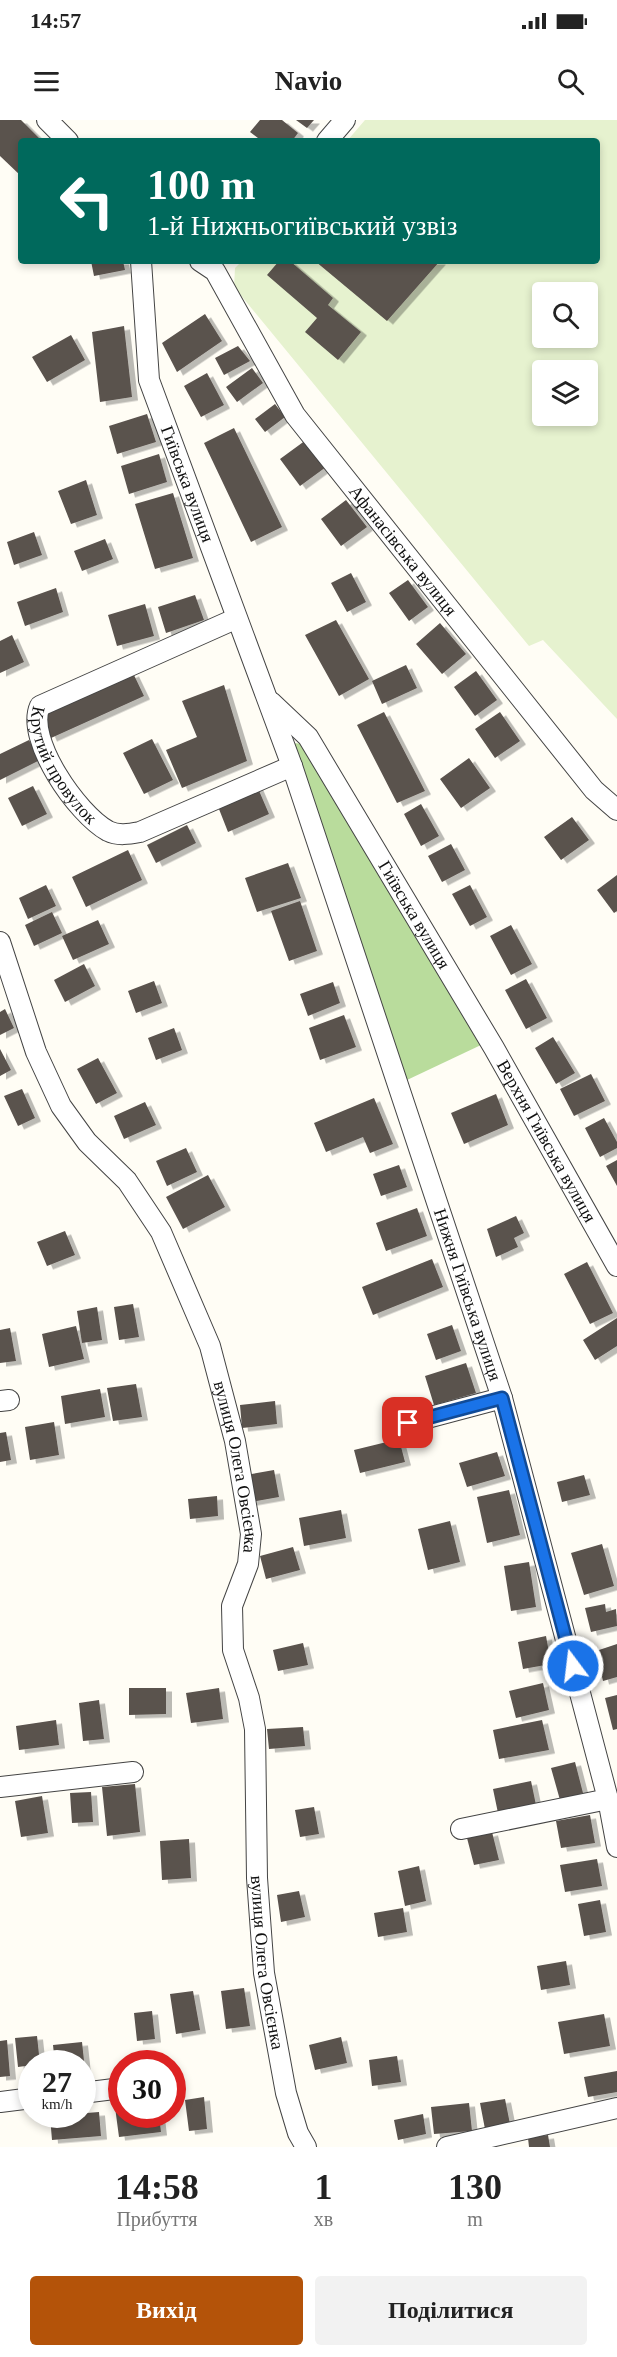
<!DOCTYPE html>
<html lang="uk">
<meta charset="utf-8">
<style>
body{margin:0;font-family:Georgia,serif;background:#f2f2f2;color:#222;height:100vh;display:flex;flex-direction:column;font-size:22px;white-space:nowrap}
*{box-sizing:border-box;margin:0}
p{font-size:20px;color:#767676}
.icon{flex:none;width:33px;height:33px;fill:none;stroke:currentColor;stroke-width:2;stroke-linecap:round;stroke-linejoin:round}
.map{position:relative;height:2027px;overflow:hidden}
.drawer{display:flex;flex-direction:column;background:#fff;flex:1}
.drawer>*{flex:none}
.hud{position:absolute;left:18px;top:18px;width:582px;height:126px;border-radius:6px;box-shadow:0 3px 9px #0003;background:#00695c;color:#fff;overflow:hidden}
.controls{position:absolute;left:532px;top:162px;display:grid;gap:12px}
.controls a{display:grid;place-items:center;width:66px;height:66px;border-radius:6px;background:#fff;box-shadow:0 3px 9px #0003;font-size:30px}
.speed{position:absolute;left:18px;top:1930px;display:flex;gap:12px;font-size:30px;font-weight:700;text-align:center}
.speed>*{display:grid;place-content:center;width:78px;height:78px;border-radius:50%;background:#fff;box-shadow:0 3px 9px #0003;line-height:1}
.speed small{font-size:15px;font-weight:400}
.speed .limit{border:9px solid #d22;background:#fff;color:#111}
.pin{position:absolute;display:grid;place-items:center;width:51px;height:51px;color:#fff;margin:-26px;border-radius:12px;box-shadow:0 3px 9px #0006}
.me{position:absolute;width:66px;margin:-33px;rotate:345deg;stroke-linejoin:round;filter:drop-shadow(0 0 4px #0008)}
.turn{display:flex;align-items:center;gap:21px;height:126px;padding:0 30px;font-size:27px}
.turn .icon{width:78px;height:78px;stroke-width:2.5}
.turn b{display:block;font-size:42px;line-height:51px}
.eta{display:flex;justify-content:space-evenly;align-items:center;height:102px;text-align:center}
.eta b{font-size:36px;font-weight:700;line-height:42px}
.cta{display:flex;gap:12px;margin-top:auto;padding:12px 30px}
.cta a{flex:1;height:69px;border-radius:6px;background:#b45309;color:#fff;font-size:24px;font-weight:700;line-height:69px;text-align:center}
.cta a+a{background:#f2f2f2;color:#222}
.status{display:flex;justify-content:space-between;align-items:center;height:42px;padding:0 30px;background:#fff;direction:ltr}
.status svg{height:16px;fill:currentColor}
header{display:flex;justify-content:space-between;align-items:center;height:78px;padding:0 30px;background:#fff;font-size:27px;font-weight:700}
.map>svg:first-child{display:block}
</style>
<div class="status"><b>14:57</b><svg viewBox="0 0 49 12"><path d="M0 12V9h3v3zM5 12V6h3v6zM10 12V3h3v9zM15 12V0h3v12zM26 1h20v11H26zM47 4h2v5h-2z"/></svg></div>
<header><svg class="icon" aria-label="menu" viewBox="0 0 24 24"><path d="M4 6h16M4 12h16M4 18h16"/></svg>Navio<svg class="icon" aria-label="search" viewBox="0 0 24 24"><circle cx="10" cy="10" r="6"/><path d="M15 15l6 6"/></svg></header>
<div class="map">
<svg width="617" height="2027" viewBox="0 0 617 2027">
<defs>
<filter id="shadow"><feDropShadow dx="6" dy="3.5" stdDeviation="0" flood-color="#0004"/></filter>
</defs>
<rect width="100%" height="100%" fill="#fffdf5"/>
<path fill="#b9dc9c" d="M293,623L304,624L481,925L407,960Z"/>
<path fill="#e6f2cf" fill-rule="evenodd" d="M365,0H617V599L543,520L529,526L234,167L235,148L242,141H597V21H347ZM543,172H588V218H543ZM543,250H588V296H543Z"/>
<path fill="#5a524d" filter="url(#shadow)" d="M0,0H21L42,21H21V56L0,36Z
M260,0H282L298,13L292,21H262L250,12Z
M296,0H314L307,8Z
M91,141H123L125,150L94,156Z
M279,141H290L333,178L328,185L361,212L338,240L305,212L317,198L267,155Z
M315,141H440L387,201Z
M205,194L222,221L177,252L162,223Z
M124,206L132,277L100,282L92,212Z
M71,215L85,240L47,262L32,237Z
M238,226L250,241L224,255L215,238Z
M252,248L263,263L237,282L226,267Z
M207,253L224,285L201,297L184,266Z
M275,284L285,297L265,312L255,299Z
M147,294L156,322L117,334L109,306Z
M234,308L282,407L251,422L204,323Z
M306,320L326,347L300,366L280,339Z
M159,334L167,362L129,374L121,346Z
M86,360L97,395L71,404L58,371Z
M173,373L193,438L155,449L135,384Z
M346,380L367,407L341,426L321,399Z
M34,412L42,435L14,445L7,422Z
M105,419L113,439L82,451L74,431Z
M351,453L366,482L347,492L331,463Z
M408,460L428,487L409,501L389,473Z
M56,468L63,492L25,506L17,482Z
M195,475L204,500L166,513L158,487Z
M145,484L154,516L117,526L108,495Z
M336,500L369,559L339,576L305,515Z
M440,503L466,534L442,554L416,524Z
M12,515L24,542L0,553V521Z
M406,545L417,568L382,584L372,561Z
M476,551L497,580L475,596L454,567Z
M133,553L144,576L51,618L41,595Z
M224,565L247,641L182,668L166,630L197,617L182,581Z
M384,592L425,671L397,683L357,605Z
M500,592L520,621L495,638L475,609Z
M152,619L173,660L144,674L123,633Z
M29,620L40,640L0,660V634Z
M469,638L490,668L461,688L440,659Z
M33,666L47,694L22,706L8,678Z
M257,666L269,694L228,712L217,684Z
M421,684L439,716L421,726L404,694Z
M572,697L589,720L561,740L544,717Z
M187,705L196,723L156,743L147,725Z
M451,724L465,750L442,762L428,736Z
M128,730L142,760L86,787L72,757Z
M288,743L301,778L257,792L245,758Z
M617,755V791L614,793L597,770Z
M46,765L56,786L28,799L19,778Z
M470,765L487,797L470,806L452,774Z
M300,781L317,831L289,841L271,791Z
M52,792L62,813L34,826L25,805Z
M98,800L109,824L73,840L62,816Z
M511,805L532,844L511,855L490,816Z
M84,844L95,866L65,882L54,860Z
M526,859L547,898L526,909L505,870Z
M154,861L162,883L136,893L128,871Z
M333,862L340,883L308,896L300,874Z
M5,889L14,908L0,915V892Z
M344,895L356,927L320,940L309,908Z
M174,908L182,930L156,940L148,918Z
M553,917L575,953L556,964L535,928Z
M0,929L11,950L0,956Z
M98,938L117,973L96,984L77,949Z
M591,954L605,981L574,996L560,969Z
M22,969L35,998L18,1006L4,976Z
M496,974L508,1005L464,1024L451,993Z
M374,978L393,1024L370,1033L363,1017L326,1032L314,1003Z
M145,982L156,1005L124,1019L114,996Z
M604,998L617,1022V1028L600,1037L585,1008Z
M186,1028L197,1052L167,1066L156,1041Z
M617,1040V1066L606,1046Z
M399,1045L407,1067L381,1076L373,1054Z
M208,1055L225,1087L183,1109L166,1077Z
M417,1088L427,1116L386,1131L376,1103Z
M516,1096L524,1113L514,1118L518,1127L496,1137L487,1109Z
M65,1111L75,1135L47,1146L37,1122Z
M432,1139L443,1167L373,1195L362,1167Z
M587,1142L613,1193L590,1204L564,1154Z
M133,1184L139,1217L119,1220L114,1187Z
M97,1187L102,1220L82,1223L77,1191Z
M617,1198V1226L595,1240L583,1220Z
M452,1205L461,1231L436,1240L427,1214Z
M76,1206L84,1239L49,1247L42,1214Z
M10,1208L16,1241L0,1243V1210Z
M466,1243L476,1273L434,1285L425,1256Z
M136,1264L142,1297L113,1301L107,1268Z
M100,1269L105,1297L65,1304L61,1276Z
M275,1281L277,1304L242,1308L240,1285Z
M54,1302L59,1335L30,1340L25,1307Z
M6,1312L11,1340L0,1342V1313Z
M399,1319L405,1342L360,1353L354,1330Z
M497,1332L505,1356L467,1367L459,1343Z
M274,1350L279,1377L251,1382L246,1355Z
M584,1355L590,1375L562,1382L557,1362Z
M509,1370L520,1415L487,1423L477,1377Z
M217,1376L218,1396L190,1399L188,1379Z
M341,1390L346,1418L304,1426L299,1398Z
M450,1401L460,1442L428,1450L418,1409Z
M602,1424L614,1466L584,1475L571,1433Z
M293,1427L300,1450L266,1459L260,1436Z
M529,1442L536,1487L511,1491L504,1446Z
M605,1484L606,1492L616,1489L617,1506L591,1512L585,1488Z
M546,1516L551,1544L523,1549L518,1522Z
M303,1523L308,1545L278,1551L273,1530Z
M617,1524V1557L603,1561L596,1531Z
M543,1563L549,1590L516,1598L509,1571Z
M129,1568H166V1594L129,1595Z
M219,1568L223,1599L191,1603L186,1573Z
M617,1575V1609L613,1610L605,1578Z
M99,1580L104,1619L83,1621L79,1583Z
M56,1600L59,1625L19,1630L16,1606Z
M542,1600L549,1630L499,1639L493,1610Z
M303,1607L305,1626L269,1629L267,1609Z
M575,1642L583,1673L560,1680L551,1648Z
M531,1661L536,1685L498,1693L493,1669Z
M135,1664L140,1712L107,1716L102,1667Z
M91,1672L93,1702L72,1703L70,1673Z
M42,1676L48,1713L21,1717L15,1681Z
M314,1687L319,1714L300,1717L295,1690Z
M590,1695L595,1723L561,1728L556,1701Z
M492,1712L499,1740L474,1745L467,1718Z
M189,1719L191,1758L162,1760L160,1721Z
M597,1739L602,1766L565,1772L560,1745Z
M419,1746L426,1781L405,1786L398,1751Z
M299,1771L305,1797L281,1802L277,1775Z
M600,1780L606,1812L584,1816L578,1784Z
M403,1788L407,1812L378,1817L374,1793Z
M566,1841L570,1865L541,1870L537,1846Z
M244,1868L250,1906L226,1909L221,1871Z
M193,1871L200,1910L176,1914L170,1874Z
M152,1891L155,1919L137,1921L134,1893Z
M604,1894L610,1926L564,1934L558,1902Z
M37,1916L40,1944L18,1947L15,1918Z
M341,1917L347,1943L315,1950L309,1925Z
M7,1920L10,1956L0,1957V1921Z
M82,1922L85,1950H82V1944H55L53,1925Z
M397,1936L401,1962L372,1966L369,1940Z
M617,1951V1972L588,1977L584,1957Z
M204,1977L207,2009L189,2011L185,1980Z
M505,1979L510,2004L485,2009L480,1983Z
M469,1983L472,2011L434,2014L431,1987Z
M122,1986V1995H159L161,2012L119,2017L115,1987Z
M99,1992L101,2016L52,2020L50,1996Z
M423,1994L426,2014L398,2020L394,2000Z
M548,2015L550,2027H529L528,2018Z"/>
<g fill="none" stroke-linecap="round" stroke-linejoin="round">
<g stroke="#444" stroke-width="22">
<g id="street">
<path d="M47,0L68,21"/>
<path d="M327,21L345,0"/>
<path id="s1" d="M141,141L149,260L292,646L502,1278L608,1679L617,1727"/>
<path id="s2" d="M200,141L215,151L295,295L594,670L617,690"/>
<path id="s3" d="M235,499L40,586C25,619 77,694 108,711C118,716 129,714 140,712L292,646"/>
<path id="s4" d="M271,582L308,617L494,928L617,1146"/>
<path id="s5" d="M0,822L36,932L61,986L87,1022L127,1061L161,1112L210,1226L235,1321L251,1414L248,1444L232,1486L233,1530L249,1578L255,1609L257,1758L264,1853L286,1973L298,2013L306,2027"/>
<path d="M0,1281L9,1280"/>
<path d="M408,1303L502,1278"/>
<path d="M0,1667L133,1652"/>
<path d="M461,1709L608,1679"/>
<path d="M82,1973L114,1969"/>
<path d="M0,1982L32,1978"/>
<path d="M447,2027L617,1988"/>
</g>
</g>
<use href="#street" stroke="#fff" stroke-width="20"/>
</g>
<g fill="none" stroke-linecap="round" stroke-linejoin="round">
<g stroke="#114b97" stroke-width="15">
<path id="route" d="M408,1303L502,1278L573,1546"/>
</g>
<use href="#route" stroke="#1a73e8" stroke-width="10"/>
</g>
<g text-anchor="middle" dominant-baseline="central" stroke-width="6" stroke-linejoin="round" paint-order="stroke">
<g font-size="18" fill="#111" stroke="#fff">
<text stroke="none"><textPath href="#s1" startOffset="230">Гиївська вулиця</textPath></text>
<text stroke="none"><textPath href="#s2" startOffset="356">Афанасівська вулиця</textPath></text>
<text stroke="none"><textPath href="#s3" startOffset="280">Крутий провулок</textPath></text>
<text stroke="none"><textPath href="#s4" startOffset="258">Гиївська вулиця</textPath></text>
<text stroke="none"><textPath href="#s4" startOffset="520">Верхня Гиївська вулиця</textPath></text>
<text stroke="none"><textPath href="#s1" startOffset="1088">Нижня Гиївська вулиця</textPath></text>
<text stroke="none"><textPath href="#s5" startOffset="585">вулиця Олега Овсієнка</textPath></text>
<text stroke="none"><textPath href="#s5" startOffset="1089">вулиця Олега Овсієнка</textPath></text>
</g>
</g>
</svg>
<div class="controls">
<a><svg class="icon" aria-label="search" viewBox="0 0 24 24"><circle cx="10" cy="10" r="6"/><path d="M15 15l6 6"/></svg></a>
<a><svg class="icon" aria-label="layers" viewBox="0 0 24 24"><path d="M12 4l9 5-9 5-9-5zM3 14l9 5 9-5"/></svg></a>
</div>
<div class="speed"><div>27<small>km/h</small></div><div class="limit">30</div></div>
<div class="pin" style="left:408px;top:1303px;background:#d93025"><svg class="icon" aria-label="arrive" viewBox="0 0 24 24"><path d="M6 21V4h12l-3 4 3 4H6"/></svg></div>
<svg class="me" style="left:573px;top:1546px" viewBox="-20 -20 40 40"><circle r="17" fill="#1a73e8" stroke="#fff" stroke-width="3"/><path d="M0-11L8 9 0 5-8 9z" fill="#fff"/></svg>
<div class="hud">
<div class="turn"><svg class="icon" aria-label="left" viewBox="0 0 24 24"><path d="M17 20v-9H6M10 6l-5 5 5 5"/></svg><div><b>100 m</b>1-й Нижньогиївський узвіз</div></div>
</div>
</div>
<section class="drawer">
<div class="eta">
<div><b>14:58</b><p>Прибуття</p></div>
<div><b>1</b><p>хв</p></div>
<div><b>130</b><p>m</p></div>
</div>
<div class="cta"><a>Вихід</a><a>Поділитися</a></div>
</section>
